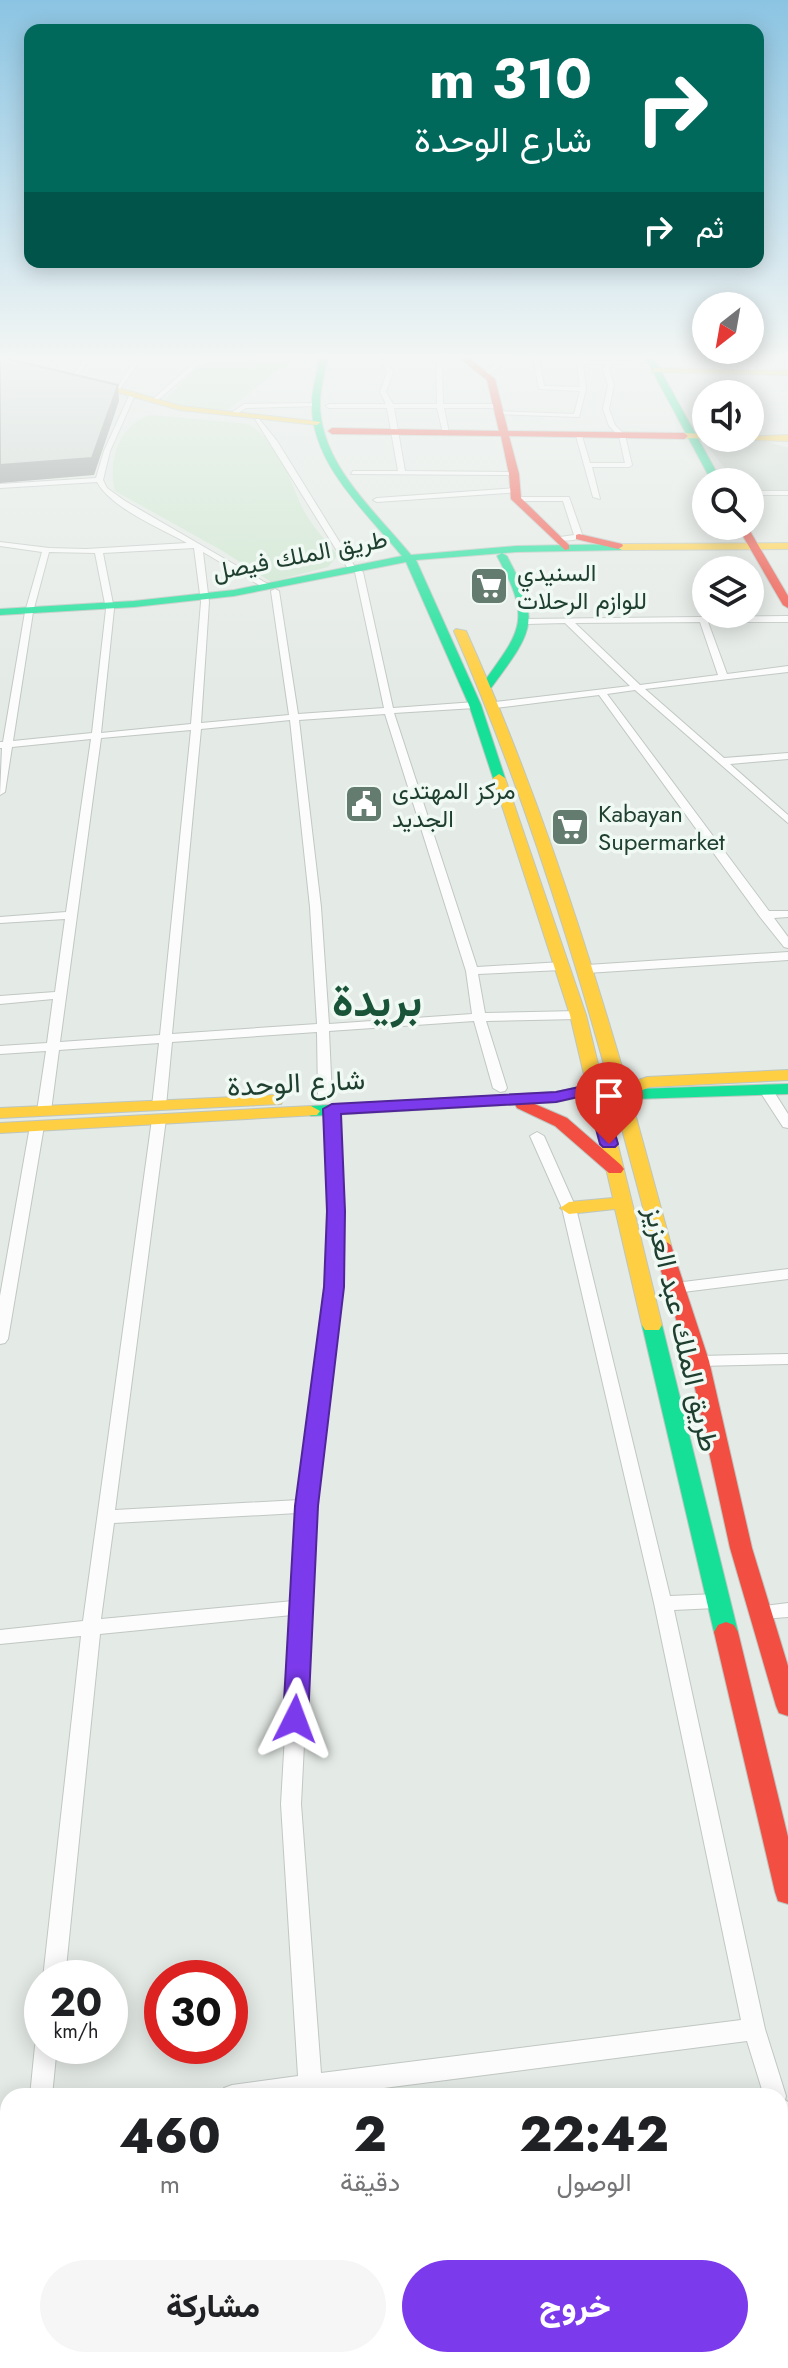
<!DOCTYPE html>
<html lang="ar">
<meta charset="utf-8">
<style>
body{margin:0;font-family:Jost,Vazirmatn,sans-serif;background:#f6f6f6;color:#202124;direction:rtl;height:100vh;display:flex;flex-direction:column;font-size:30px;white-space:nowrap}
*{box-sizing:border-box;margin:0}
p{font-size:26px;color:#757577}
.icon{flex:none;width:44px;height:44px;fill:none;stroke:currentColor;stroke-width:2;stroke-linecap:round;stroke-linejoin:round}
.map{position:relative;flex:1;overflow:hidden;direction:ltr}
.panel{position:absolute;left:0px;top:2088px;width:788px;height:280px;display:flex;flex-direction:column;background:#fff;border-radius:24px 24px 0 0;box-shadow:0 4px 20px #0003;direction:rtl}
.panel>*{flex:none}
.hud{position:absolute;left:24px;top:24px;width:740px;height:244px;border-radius:16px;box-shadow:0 4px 20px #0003;direction:rtl;background:#00695c;color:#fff;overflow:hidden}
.needle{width:52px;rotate:211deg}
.controls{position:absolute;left:692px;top:292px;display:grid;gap:16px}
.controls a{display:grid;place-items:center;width:72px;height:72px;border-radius:50%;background:#fff;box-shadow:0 4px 20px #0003;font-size:40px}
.speed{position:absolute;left:24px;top:1960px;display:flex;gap:16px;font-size:40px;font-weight:700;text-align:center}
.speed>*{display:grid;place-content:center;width:104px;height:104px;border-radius:50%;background:#fff;box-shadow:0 4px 20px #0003;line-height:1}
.speed small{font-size:20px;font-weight:400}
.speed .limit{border:12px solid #d22;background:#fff;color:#111}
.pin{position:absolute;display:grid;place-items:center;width:68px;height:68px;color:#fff;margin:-82px -34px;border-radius:50% 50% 50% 0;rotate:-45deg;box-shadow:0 0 8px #0007}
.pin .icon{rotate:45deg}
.me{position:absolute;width:88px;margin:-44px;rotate:3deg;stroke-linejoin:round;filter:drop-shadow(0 0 6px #0008)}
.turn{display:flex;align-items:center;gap:28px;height:168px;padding:0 40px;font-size:36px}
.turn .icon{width:104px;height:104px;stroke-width:2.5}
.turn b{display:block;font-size:56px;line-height:68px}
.then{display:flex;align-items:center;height:76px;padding:0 40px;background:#0003;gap:16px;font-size:30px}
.eta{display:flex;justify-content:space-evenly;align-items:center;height:136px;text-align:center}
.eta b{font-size:48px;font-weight:800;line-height:56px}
.cta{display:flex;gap:16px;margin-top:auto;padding:16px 40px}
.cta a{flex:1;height:92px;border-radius:48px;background:#7c3aed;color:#fff;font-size:32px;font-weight:800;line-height:92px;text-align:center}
.cta a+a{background:#f6f6f6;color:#202124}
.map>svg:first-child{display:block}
</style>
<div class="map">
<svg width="788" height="2368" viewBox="0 0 788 2368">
<rect width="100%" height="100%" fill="#e4eae6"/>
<path fill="#d1dcd5" d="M714,441H765L788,448V493L750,492V482H735L706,444Z"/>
<path fill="#cbe5cd" d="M217,355H305L276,371L229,409L205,410L170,403L166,399L192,372Z
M151,415L248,424C280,443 287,474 301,505C310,524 325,540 338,555L328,567L271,582L221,550L115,491C107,461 120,423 151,415Z"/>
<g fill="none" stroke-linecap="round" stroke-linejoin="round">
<g stroke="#c1c7c3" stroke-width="2">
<path id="street" d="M55,355H61L53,373L48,374Z
M87,355H93L75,379H71Z
M138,355H144L120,389H116Z
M203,355H210L158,400H154V398Z
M385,355H391L389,364L393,372L386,392L393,404H437L436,355H442L443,404H497L500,406L497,408H444L449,433L446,435L443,433L437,408H394L405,471L514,472L516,475L351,474L353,471H398L387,408H329L326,406L329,404H386L380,392L387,372L383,364Z
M492,355H498L500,366L488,375H484V373L494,365Z
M533,355H539L544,386L580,387L577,362L580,360L655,363L611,364L609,370L614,385L609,409L615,425L625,435L632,465L629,467H592L600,499L593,497L576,436L579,434L582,436L590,463H625L619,436L609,426L603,409L608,385L603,370L606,364H583L586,389L579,417L496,414L498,411L574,414L580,391L539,389Z
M713,355H719L721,372L716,371Z
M754,355H760L754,372L751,374L748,372Z
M129,396L134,397L110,451L103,480L107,488L125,501L273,587L266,589L203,552L209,602L201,723L289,715L271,591L275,589L279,591L298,714L384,708L355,572L359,570L363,572L393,708L475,702L480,705L475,708L394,713L477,967L562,962L568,966L562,970L478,974L485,1013L578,1011L584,1015L578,1019L486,1021L507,1088L505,1091L500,1092L493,1088L474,1021L329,1031L332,1098L325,1102L318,1098L317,1032L172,1042L166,1106L159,1110L152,1106L159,1043L59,1050L51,1111L44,1115L37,1111L46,1051L0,1054V1046L47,1043L53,999L0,1004V996L55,992L65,919L0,923V917L66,912L91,739L12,747L5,792L0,795L2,748H0V742H3L25,612L42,552L0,546V542L49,548L86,549L187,543C162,529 111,508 97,482L0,488V484L96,478L104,451ZM194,548L201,602L191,724L101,733L114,609L103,553ZM49,552L95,553L106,609L92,733L13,741L33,612ZM385,714L466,971L472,1014L329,1024L321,907L299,720ZM290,720L310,907L317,1024L172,1034L201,729ZM191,730L160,1035L60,1042L101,738Z
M316,403L318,406L246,408L235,415L230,414L244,404Z
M255,419H259L277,441L355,567L354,569L347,567Z
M516,488L519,492L377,502L373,500L377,498Z
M750,491H788V495H750Z
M513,497H569L583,537C576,541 560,542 553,538L574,535L563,501H513Z
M788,616V622H708L727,674L788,666V672L645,689L724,758L788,753V759L730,764L788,815V823L635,690L607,694L769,911H788V917L774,918L788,937V948L784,947L760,917L599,695L495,708L490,705L495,702L630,686L565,623L527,624L524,623V619ZM700,622L718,675L640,685L575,623Z
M788,952V960L587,973L581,969L587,965Z
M766,1086L771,1087L788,1114V1128L783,1127L759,1090Z
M332,1105L339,1109L343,1211L342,1287L316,1506L301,1804L321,2073L741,2020L654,1603L562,1208L530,1136L537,1132L544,1136L576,1208L670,1596L716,1594L722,1596L725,1601L722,1606L716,1608L674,1610L765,2029L786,2096L785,2100L788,2102V2147L780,2143V2096H764L747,2041L322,2096H221L224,2088L232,2085L298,2076L281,1804L292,1615L100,1634L65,1978H43L81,1636L0,1644V1630L83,1621L152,1119L159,1115L166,1119L115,1510L299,1500L326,1287L329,1211L325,1109ZM298,1513L293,1601L101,1619L114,1523Z
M37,1122L44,1126L8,1339L5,1343L0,1344V1296L30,1126Z
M788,1269V1279L675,1293L667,1288L675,1283Z
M788,1354V1364L699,1366L693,1365L691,1361L693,1357L699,1356Z
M788,1603V1617L761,1619L755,1617L752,1612L755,1607Z
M42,2037V2046H57L52,2096H30L35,2046L38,2038Z
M8,2114V2138L0,2139V2115Z
M8,2347V2360H21L20,2368H0V2351Z
M317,2360H343L344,2368H318Z
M626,2360H652L655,2368H629Z"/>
</g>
<g stroke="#bdc6c1" stroke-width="2">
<path id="fast" d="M320,355H328C325,371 320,388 320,404C320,464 376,512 411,555L516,546L622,544L627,547L622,550L516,552L416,560L481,705L505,778L504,781L493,778L469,705L406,562L234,596L134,607L0,615V609L134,601L234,590L402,556C367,513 311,464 312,404C312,388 318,371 320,355Z
M644,355H652L722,482H712Z
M502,553L507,556C542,622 533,631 491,688L487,690L481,686C522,629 532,621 497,556Z
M593,1084L601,1089L599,1093L556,1102L311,1116L302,1111L311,1106L556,1092Z
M788,1084V1094L635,1099L627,1094L635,1089Z
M652,1318L659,1320L662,1325L738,1632L734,1639L726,1642L718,1639L714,1632L642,1325L645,1320Z"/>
</g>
<g stroke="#bdc6c1" stroke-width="2">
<path id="slow" d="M0,355H5L0,358Z
M655,368L788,371V375L652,372Z
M91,380L181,406L321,422L317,425L180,410L88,384Z
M684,433L706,434V438L788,435V441L681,438Z
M788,543V549L622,550L617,547L622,544Z
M456,629L466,631C532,778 582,929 627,1084L647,1077L788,1070V1080L650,1087L630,1095L671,1245L669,1249L662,1251L653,1245C598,1036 541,830 454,631Z
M499,774L505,778L586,1015L662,1325L659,1330H645L642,1325L615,1209L569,1214L560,1208L569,1202L613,1198L570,1015L493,778Z
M275,1095L283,1100L281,1104L0,1118V1108Z
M311,1106L320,1111L317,1115L0,1133V1123Z"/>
</g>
<g stroke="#bdc6c1" stroke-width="2">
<path id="jam" d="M456,355H465L495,379L508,431L684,433L688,436L684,439L509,436L519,474L521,498L569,545V549L565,550L511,499L509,474L501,436L332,434L328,431L332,428L499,431L487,380Z
M737,526H747L788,596V608L783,605Z
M579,534L622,544L623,546L618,549L576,539V535Z
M523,1099L567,1118L621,1165L624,1169L621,1173H609L555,1126L517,1108L515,1104Z
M662,1239L671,1245L709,1361L752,1548L788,1666V1716L779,1713L776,1706L730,1548L689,1361L653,1245Z
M726,1622L734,1625L738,1632L788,1837V1904L778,1901L775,1892L714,1632L718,1625Z"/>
</g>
<use href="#street" fill="#fbfcfb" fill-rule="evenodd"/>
<use href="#fast" fill="#16e098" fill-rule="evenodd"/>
<use href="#slow" fill="#ffcf43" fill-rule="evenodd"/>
<use href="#jam" fill="#f24e42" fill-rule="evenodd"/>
</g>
<path fill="#8e9491" d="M118,385L119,401L94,475L0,483V465Z"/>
<path fill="#cbd3cf" stroke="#8e9491" stroke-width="2" d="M0,358H4L118,385L92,458L0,465Z"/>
<linearGradient id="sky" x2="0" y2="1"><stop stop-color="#8bc4e2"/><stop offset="0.52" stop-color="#f3f6f4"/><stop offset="1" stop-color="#f3f6f4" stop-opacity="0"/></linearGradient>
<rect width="788" height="687" fill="url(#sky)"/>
<path fill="#7c3aed" stroke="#51269a" stroke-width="2" d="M593,1084L602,1089L618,1144L615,1147H603L600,1144L587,1095L556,1102L341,1114L345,1211L344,1287L318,1506L308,1719L304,1727L295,1730L287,1727L283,1719L295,1506L324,1287L327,1211L323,1109L332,1104L556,1092Z"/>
<defs>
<g id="supermarket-square" transform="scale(2)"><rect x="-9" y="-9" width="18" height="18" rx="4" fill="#647c70" stroke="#f1f9f4"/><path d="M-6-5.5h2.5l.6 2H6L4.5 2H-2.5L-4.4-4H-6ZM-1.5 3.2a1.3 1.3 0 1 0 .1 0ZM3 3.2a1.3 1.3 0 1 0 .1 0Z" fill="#fff"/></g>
<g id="civic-square" transform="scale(2)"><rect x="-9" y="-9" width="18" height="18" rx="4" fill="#647c70" stroke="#f1f9f4"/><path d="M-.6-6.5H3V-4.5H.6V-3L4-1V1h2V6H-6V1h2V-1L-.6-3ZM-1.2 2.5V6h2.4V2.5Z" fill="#fff"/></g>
</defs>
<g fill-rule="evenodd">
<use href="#supermarket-square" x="489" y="586"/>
<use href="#civic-square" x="364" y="804"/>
<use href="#supermarket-square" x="570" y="827"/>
</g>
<g text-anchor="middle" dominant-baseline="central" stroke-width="7" stroke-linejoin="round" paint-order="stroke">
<g font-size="24" fill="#1f4030" stroke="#f1f9f4">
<text transform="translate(300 555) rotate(-11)">طريق الملك فيصل</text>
</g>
<g font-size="24" fill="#1f4030" stroke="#f1f9f4" text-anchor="start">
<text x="517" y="572">السنيدي<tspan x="517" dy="28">للوازم الرحلات</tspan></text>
<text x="392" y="790">مركز المهتدى<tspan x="392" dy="28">الجديد</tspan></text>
<text x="598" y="813">Kabayan<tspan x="598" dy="28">Supermarket</tspan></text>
</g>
<g font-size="28" fill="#1f4030" stroke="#f1f9f4">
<text transform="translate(296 1083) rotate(-3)">شارع الوحدة</text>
<text transform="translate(682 1329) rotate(77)">طريق الملك عبد العزيز</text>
</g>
<g font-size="44" font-weight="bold" fill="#195438" stroke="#f1f9f4">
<text x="377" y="1001">بريدة</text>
</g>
</g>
</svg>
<div class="controls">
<a><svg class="needle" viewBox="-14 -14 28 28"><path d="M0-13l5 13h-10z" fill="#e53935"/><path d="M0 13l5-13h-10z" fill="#757577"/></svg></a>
<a><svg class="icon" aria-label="sound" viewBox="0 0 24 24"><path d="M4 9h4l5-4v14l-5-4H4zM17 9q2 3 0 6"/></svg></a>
<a><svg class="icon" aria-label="search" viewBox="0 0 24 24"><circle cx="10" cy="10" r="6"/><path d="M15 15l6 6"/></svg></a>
<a><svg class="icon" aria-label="layers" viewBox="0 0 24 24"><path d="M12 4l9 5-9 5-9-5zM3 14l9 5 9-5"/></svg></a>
</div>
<div class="speed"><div>20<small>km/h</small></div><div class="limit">30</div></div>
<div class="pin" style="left:609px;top:1144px;background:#d93025"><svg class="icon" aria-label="arrive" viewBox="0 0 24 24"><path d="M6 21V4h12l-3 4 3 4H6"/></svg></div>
<svg class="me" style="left:295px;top:1719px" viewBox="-20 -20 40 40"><path d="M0-17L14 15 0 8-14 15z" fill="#7c3aed" stroke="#fff" stroke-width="4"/></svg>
<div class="hud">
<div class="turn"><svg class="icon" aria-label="right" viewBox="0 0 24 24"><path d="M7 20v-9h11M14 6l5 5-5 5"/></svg><div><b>310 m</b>شارع الوحدة</div></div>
<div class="then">ثم<svg class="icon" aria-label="right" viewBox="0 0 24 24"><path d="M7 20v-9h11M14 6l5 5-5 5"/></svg></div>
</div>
<section class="panel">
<div class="eta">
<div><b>22:42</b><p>الوصول</p></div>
<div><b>2</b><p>دقيقة</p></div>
<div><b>460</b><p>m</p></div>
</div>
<div class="cta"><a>خروج</a><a>مشاركة</a></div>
</section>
</div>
